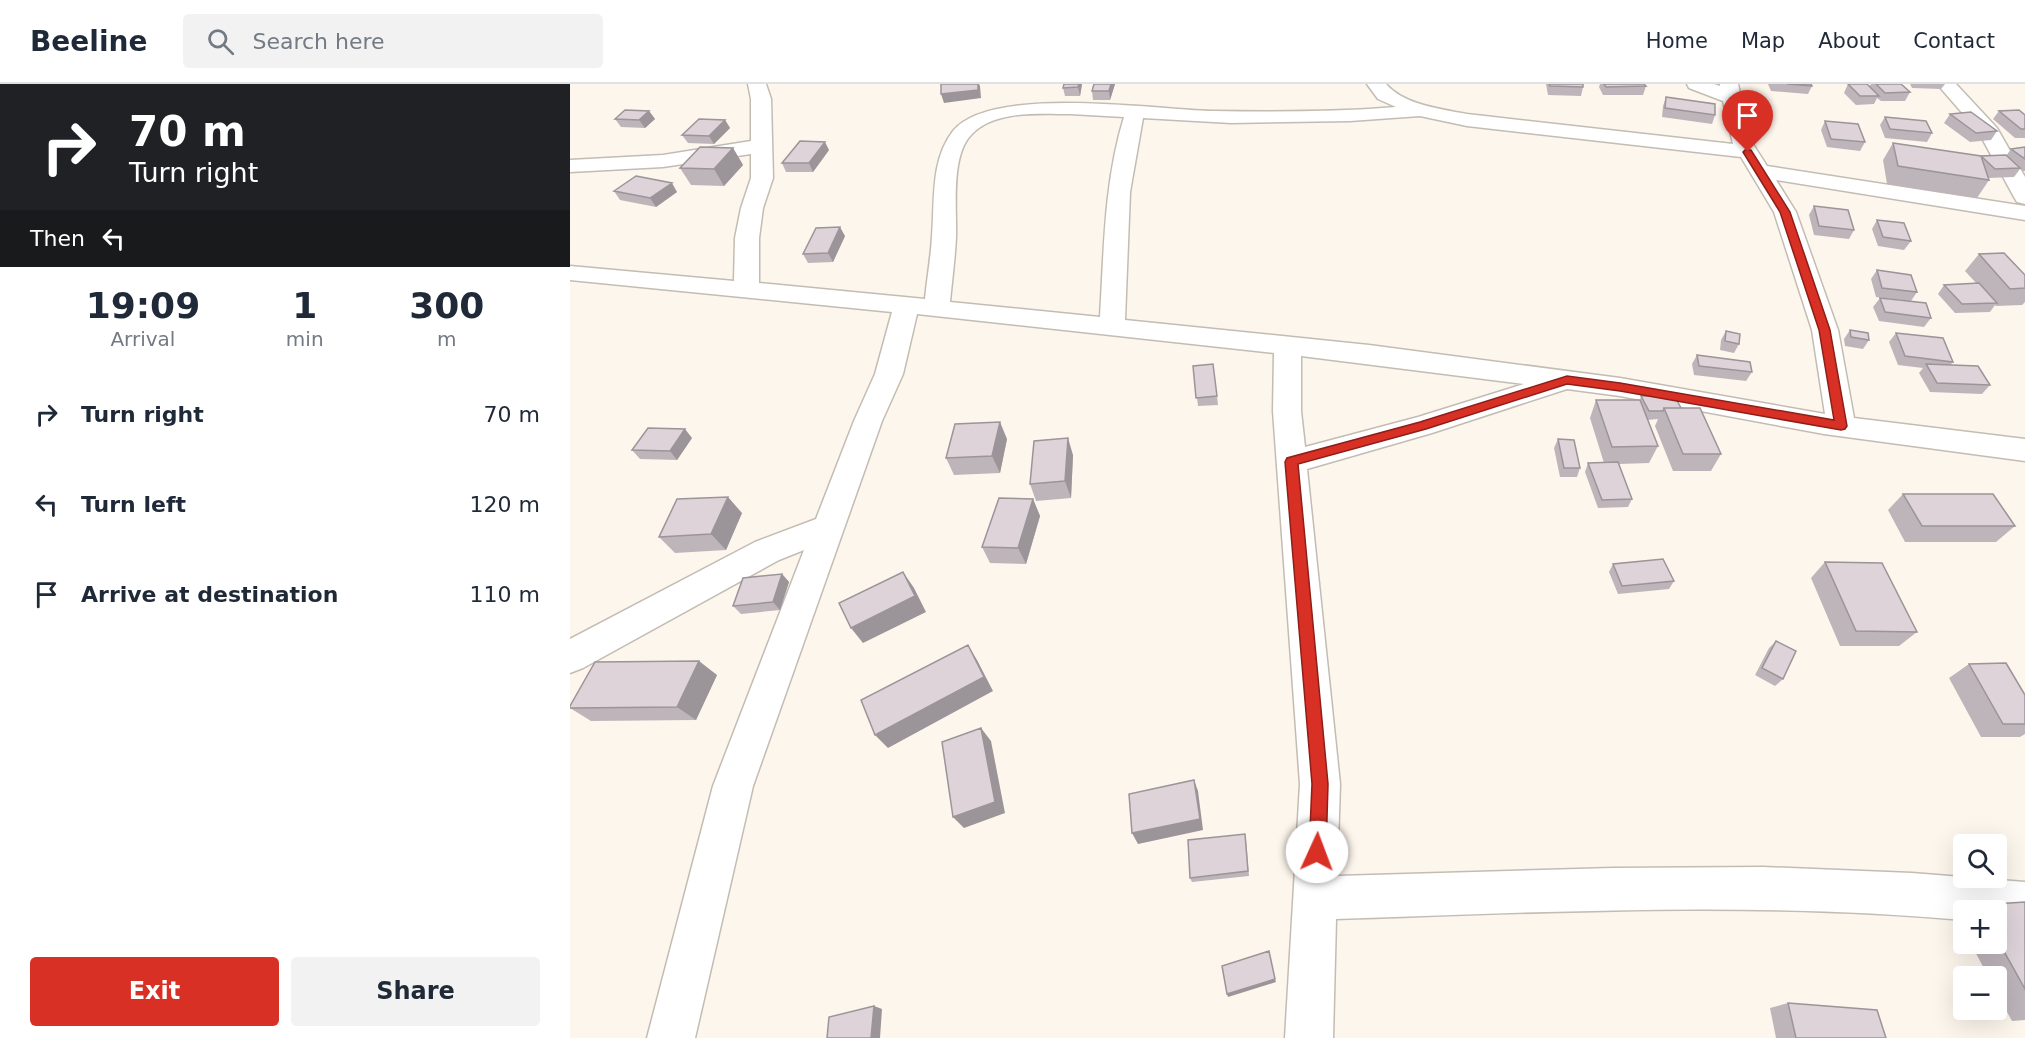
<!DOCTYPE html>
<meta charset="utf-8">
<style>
body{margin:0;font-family:"DejaVu Sans",sans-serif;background:#f2f2f3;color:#1f2937;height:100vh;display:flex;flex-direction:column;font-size:22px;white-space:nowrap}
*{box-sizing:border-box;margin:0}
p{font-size:20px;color:#747a83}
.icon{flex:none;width:33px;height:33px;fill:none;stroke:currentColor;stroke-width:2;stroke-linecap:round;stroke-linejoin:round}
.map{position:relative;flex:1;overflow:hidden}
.sheet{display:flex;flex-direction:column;background:#fff;width:570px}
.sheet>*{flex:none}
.banner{background:#202124;color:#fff;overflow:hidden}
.tools{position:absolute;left:1383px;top:750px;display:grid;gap:12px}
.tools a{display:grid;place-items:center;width:54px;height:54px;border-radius:6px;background:#fff;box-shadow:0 6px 24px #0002;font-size:30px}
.pin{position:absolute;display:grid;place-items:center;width:51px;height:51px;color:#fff;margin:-62px -26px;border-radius:50% 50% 50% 0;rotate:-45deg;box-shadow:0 0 6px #0007}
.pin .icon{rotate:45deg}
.me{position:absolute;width:66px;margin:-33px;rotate:2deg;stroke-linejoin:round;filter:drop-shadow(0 0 4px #0008)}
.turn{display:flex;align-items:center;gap:21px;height:126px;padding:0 30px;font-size:27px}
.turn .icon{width:78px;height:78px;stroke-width:2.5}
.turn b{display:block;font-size:42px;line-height:51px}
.then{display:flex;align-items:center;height:57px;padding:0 30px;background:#0003;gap:12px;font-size:22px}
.eta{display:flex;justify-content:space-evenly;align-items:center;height:102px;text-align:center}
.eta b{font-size:36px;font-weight:700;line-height:42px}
.cta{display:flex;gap:12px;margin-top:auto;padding:12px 30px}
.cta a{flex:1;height:69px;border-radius:6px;background:#d93025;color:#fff;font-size:24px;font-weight:700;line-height:69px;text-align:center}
.cta a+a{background:#f2f2f3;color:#1f2937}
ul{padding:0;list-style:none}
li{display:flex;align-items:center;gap:18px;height:90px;padding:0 30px}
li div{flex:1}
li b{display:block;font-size:22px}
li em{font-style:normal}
header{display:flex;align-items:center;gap:36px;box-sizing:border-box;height:84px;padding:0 30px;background:#fff;border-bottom:2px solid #e0e1e3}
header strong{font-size:28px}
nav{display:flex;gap:33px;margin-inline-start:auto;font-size:21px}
.search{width:420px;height:54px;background:#f2f2f3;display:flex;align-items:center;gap:15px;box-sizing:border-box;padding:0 21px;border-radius:6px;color:#747a83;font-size:22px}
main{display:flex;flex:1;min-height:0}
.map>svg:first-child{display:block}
</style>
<header>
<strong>Beeline</strong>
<div class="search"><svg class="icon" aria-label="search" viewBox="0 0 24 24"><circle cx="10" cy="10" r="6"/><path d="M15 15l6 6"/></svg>Search here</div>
<nav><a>Home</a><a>Map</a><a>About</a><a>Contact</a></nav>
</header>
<main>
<section class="sheet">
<div class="banner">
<div class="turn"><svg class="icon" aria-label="right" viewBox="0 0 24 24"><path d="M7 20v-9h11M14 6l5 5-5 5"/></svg><div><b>70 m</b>Turn right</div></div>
<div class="then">Then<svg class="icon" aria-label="left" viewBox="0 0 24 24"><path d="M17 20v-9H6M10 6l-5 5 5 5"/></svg></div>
</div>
<div class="eta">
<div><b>19:09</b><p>Arrival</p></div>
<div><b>1</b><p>min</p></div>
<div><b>300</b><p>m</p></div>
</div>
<ul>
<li><svg class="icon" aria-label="right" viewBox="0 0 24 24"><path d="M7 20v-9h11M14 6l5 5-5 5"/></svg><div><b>Turn right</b></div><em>70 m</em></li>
<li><svg class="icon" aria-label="left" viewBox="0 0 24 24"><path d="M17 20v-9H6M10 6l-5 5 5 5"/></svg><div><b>Turn left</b></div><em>120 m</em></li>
<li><svg class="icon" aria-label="arrive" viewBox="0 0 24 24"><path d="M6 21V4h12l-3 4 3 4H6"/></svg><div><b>Arrive at destination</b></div><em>110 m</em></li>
</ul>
<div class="cta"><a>Exit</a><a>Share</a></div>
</section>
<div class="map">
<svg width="1455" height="954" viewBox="0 0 1455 954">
<rect width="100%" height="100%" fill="#fdf6ed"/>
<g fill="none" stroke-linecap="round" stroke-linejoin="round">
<g stroke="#c3bcb3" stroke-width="3">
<path id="street" d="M178,0H196L201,15L203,94L193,124L189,154V199L355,215C357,194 361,173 362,152C365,117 360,77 383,47C421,0 586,26 644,27C704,28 766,28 826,23L808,15L797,0H816C834,21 871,25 897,30L1163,60L1153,17L1119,4L1117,0H1144L1150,2V0H1168L1181,57L1197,82L1455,122V136L1206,96L1226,128L1268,246L1284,334L1455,355V377L1254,350L1050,312L997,305L862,349L737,385L770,700L767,792L1043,784L1193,783L1342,789L1455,798V842L1426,839V826H1394V836C1185,817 975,828 766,835L763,954H715L730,700L703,327L704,269L347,230L333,290L312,337L183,702L125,954H77L143,702L234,466L209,476L13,584L0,589V555L185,458L246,435L284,337L305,290L322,228L0,196V182L164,197L165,154L171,124L181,94V70L93,83L0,88V76L93,71L181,57V15ZM500,30L554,33C534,98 534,166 530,233L380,218C382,196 385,175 386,153C387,126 380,71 402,50C425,26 470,30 500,30ZM850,32L897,42L1171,73L1204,128L1242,246L1255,330L1050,294L799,261L555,236L560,108L573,34L661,39L780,37ZM731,272L954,300L848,333L735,363L731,327Z
M1367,0H1386L1427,44L1455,93V120L1447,118L1444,113L1408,47Z"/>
</g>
<use href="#street" fill="#fff" fill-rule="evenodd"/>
</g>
<path fill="#beb5bb" d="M512,0L510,12H495L493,4Z
M524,0H545L540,16H523L522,7Z
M976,0H1013V3L1011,12L978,11Z
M1030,0H1074L1076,2L1073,11H1033L1029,3Z
M1198,0H1241L1242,2L1238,10L1201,7Z
M1278,0L1299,3L1301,0H1331L1340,8L1335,17H1311L1307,14L1304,20L1286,21L1274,9Z
M1340,0H1375L1371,5L1342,4Z
M1096,13L1145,31L1142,40L1092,33L1093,22Z
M79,27L85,35L75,44L51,43L45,35Z
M1429,27L1455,31V54H1445L1423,35Z
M1380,30L1427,47L1421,56L1400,58L1374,39Z
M1315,33L1362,49L1357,58L1315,54L1310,41Z
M155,36L160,44L144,60L118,59L112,51Z
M1255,37L1295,58L1290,67L1257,63L1251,46Z
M1323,59L1411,72H1436L1441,65L1455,63V87H1453L1450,85L1444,93L1418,94L1419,96L1407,114L1317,100L1313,76Z
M163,64L173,81L154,102L121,101L110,84Z
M259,66L243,88H216L212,79Z
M44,107L107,108L86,123L50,116Z
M1244,122L1284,146L1279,155L1244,151L1239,131Z
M1307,136L1341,157L1334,166L1308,162L1302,145Z
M275,152L263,178L238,179L233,170Z
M1409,170L1455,191V218L1452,221L1426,222L1425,221L1420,228L1385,229L1368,210L1374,201L1406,199L1395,187Z
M1307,186L1347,208L1341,217L1306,213L1301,195Z
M1310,214L1361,234L1354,243L1309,237L1303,223Z
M1280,246L1299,256L1293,265L1275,262L1274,255Z
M1156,247L1169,260L1164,269L1150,266L1151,256Z
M1326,249L1383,278L1380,281L1420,301L1412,310L1360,308L1349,289L1353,284L1328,281L1319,258Z
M1127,271L1182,288L1176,297L1124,291L1122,280Z
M623,282L647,312L648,321L628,322Z
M1071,312L1111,324L1151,370L1141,387H1103L1085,342L1088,335L1077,336L1088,362L1079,379L1049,380L1062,415L1058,423L1028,424L1015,388L1018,379H1034L1020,334L1026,316H1070Z
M122,354L107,376L70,375L62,366Z
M437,355L430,389L384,391L376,374Z
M988,355L1010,384L1007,393H990L984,364Z
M503,371L501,414L466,417L460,400Z
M1333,410L1445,442L1426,458H1335L1318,426Z
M463,415L470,432L456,480L420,479L412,463Z
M172,429L156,466L105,469L89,453Z
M1255,478L1347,548L1329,562H1270L1241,494Z
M1043,480L1104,497L1099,505L1048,510L1039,488Z
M212,490L219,498L210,526L171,530L163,522Z
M1206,557L1213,595L1205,602L1185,591L1199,564Z
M1399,580L1455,611V650L1450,653H1411L1379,594Z
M147,591L126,636L21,637L0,624V622Z
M676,755L679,792L622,798L620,794Z
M1455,818V936L1442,937L1426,908V892H1418L1401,860H1426V826H1395L1409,821Z
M1394,827V845L1386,830Z
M1218,919L1316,954H1206L1200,924Z"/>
<path fill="#9b9498" d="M408,0H409L410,2L411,14L374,19L371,10Z
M509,0H512L510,12L508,3Z
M541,0H545L540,16L539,7Z
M79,27L85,35L75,44L69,36Z
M155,36L160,44L144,60L139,52Z
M255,58L259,66L243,88L239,79Z
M163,64L173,81L154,102L144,85Z
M102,99L107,108L86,123L80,114Z
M270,143L275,152L263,178L258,169Z
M430,338L437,355L430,389L422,372Z
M115,345L122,354L107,376L100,367Z
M498,354L503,371L501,414L495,397Z
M158,413L172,429L156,466L141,450Z
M463,415L470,432L456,480L448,464Z
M333,488L344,504L356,528L293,559L281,544Z
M212,490L219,498L210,526L203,518Z
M398,561L407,576L423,607L318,664L305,651Z
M129,577L147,591L126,636L107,623Z
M411,644L421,657L435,729L394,744L383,733Z
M624,696L628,707L633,746L568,760L562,749Z
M705,895L706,898L658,913L657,910Z
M304,922L312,925L310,954H301Z"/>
<path fill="#ddd3d9" stroke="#9b9498" stroke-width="1.5" d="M371,0H408V6L371,10Z
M494,0H509L508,3L493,4Z
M524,0H541L539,7H522Z
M979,0H1013V3L980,2Z
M1034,0H1074L1076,2L1036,3Z
M1217,0H1241L1242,2Z
M1278,0H1297L1309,12H1290Z
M1306,0H1331L1340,8L1315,9Z
M1096,13L1145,20V31L1095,24Z
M55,26L79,27L69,36L45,35Z
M1449,26L1455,31V45H1451L1429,27Z
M1401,28L1427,47L1406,49L1380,30Z
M1315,33L1356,37L1362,49L1320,45Z
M129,35L155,36L139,52L112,51Z
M1255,37L1288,40L1295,58L1261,55Z
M230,57L255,58L239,79H212Z
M1323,59L1411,72L1419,96L1328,82Z
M130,63L163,64L144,85L110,84Z
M1455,63V75L1441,65Z
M1436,71L1450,84L1425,85L1411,72Z
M66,92L102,99L80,114L44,107Z
M1244,122L1278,126L1284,146L1249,142Z
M1307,136L1334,139L1341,157L1313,153Z
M270,143L258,169L233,170L246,144Z
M1434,169L1455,191V204L1440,205L1409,170Z
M1307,186L1341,191L1347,208L1312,204Z
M1409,199L1427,219L1392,220L1374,201Z
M1310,214L1356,219L1361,234L1315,228Z
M1280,246L1298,249L1299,256L1281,253Z
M1156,247L1170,250L1169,260L1155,257Z
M1326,249L1373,254L1383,278L1335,272Z
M1127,271L1180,278L1182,288L1129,282Z
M643,280L647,312L626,314L623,282Z
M1356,280L1408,282L1420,301L1367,299Z
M1104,311L1111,324H1094L1093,327H1079L1071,312Z
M1026,316H1070L1088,362L1042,363Z
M1094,324H1130L1151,370H1113Z
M430,338L422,372L376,374L385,340Z
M78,344L115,345L100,367L62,366Z
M498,354L495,397L460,400L464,357Z
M988,355L1004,356L1010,384H994Z
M1048,378L1062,415L1032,416L1018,379Z
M1333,410H1423L1445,442H1352Z
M158,413L141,450L89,453L107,415Z
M429,414L463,415L448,464L412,463Z
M1093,475L1104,497L1052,502L1043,480Z
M1255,478L1312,479L1347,548L1286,547Z
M333,488L345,512L281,544L269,519Z
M212,490L203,518L163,522L173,494Z
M1206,557L1226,567L1213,595L1192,584Z
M398,561L414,593L305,651L291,616Z
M129,577L107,623L0,624V622L25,578Z
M1436,579L1455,611V640H1433L1399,580Z
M411,644L425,718L383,733L372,658Z
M624,696L630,735L562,749L559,710Z
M675,750L678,787L620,794L618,756Z
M1455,818V905L1426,853V826H1412L1409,821Z
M699,867L705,895L657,910L652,882Z
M1218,919L1307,926L1316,954H1226Z
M304,922L301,954H257L259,933Z"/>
<path fill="#d93025" stroke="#8d1f18" stroke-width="1.5" d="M1175,66H1181L1220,128L1260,246L1277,342L1275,345L1271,346L1050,307L997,300L856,345L728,380L758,700L756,768L753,774L747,777L741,774L739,768L742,700L715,378L717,374L850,338L997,292L1050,299L1264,336L1249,246L1210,128L1173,68Z"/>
</svg>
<div class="tools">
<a><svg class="icon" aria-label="search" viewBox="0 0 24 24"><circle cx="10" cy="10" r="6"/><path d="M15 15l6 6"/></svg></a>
<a>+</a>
<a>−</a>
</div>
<div class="pin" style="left:1178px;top:68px;background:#d93025"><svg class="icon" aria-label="arrive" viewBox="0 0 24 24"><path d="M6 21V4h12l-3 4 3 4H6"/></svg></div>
<svg class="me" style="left:747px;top:768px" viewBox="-20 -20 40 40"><circle r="19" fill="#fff"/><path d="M0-13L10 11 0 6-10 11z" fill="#d93025"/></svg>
</div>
</main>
